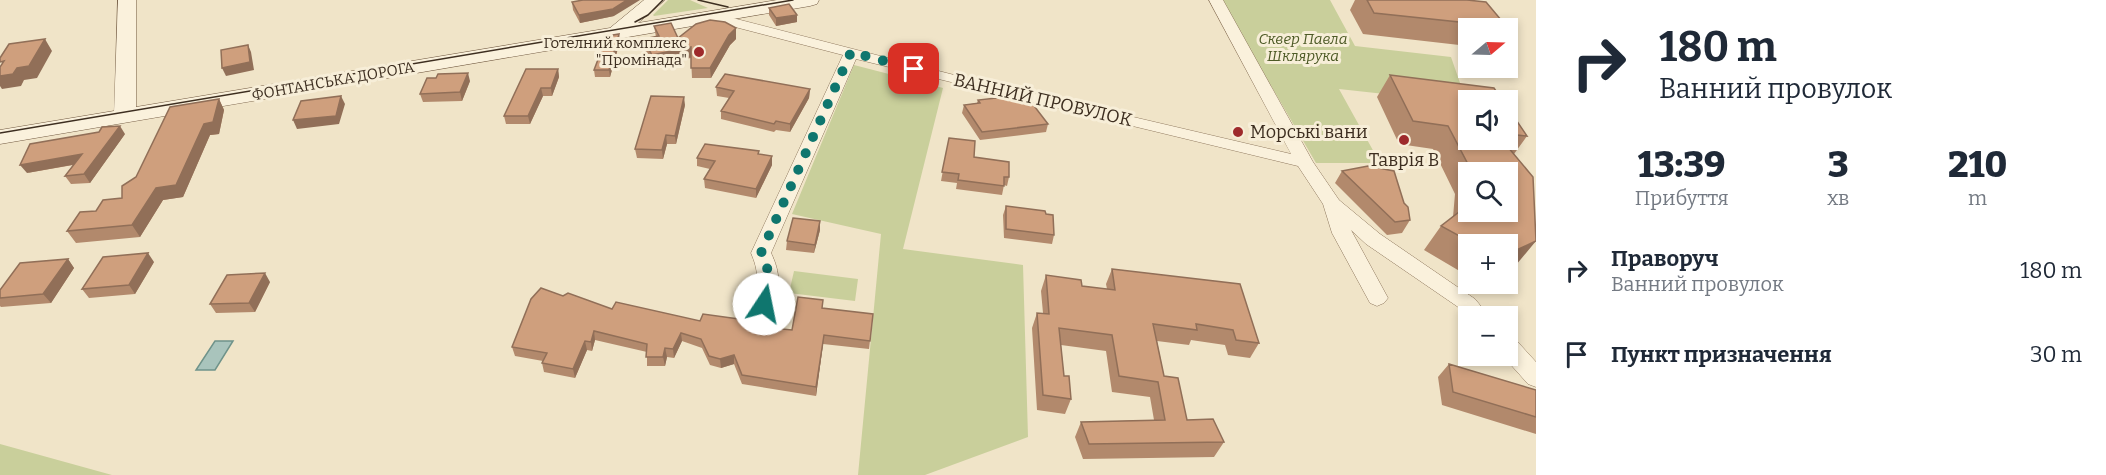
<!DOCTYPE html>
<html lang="uk">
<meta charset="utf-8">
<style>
body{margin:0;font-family:Bitter,serif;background:#f6f6f7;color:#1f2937;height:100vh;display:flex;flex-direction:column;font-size:22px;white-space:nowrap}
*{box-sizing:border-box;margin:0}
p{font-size:20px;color:#747a83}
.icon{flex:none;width:33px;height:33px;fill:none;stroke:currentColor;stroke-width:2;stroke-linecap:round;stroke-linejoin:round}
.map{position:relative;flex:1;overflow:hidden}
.sheet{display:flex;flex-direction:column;background:#fff;width:570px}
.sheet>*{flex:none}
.banner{background:#fff;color:#1f2937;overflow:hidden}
.needle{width:39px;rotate:71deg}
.tools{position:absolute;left:1458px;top:18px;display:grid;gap:12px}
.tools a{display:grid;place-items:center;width:60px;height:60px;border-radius:0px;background:#fff;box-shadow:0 3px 9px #0003;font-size:30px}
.pin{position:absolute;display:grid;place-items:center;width:51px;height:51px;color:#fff;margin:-26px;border-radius:12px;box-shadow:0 3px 9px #0006}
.me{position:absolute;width:66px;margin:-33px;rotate:11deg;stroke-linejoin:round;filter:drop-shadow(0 0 4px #0008)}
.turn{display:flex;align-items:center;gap:21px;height:126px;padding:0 24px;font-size:27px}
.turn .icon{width:78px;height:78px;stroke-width:2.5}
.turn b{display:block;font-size:42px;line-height:51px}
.eta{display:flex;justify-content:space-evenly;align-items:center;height:102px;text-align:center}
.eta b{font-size:36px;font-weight:800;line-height:42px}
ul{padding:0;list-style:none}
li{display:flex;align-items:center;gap:18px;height:84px;padding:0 24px}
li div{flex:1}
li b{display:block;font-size:22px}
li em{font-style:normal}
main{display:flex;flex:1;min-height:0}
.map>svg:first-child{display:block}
</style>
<main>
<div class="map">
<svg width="1536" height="475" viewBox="0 0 1536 475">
<rect width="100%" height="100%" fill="#f0e4c8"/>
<path fill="#c9cf9b" d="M668,0H690L708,8L654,16L653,15Z
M1221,0H1330L1355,46L1451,57L1467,103L1339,89L1380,163H1316Z
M854,65L943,88L903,249L1023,265L1028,437L925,475H858L881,234L792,214Z
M794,271L858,279L855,301L789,293Z
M0,444L112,475H0Z"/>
<path fill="#a9c4bc" stroke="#6f938a" stroke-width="1.5" d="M215,341H233L215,370H196Z"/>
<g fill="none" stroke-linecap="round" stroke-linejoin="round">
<g stroke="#8d765c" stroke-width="1">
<path id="street" d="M1209,0H1223L1313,162L1339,200L1380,234L1475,299L1489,316H1468V318L1461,309L1366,244L1351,230L1388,298L1384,303L1377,306L1370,303L1332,233L1323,204L1298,166L856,59L771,253C780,271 782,291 771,309L764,312L757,309L753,304C759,285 759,271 751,253L843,55L708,20L706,17L708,14L713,13L958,76L1291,154Z
M1508,337L1516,340L1536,362V387L1528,384L1503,356H1508Z"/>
</g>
<g stroke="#6f573f" stroke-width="1">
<path id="secondary" d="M118,0H136V107L610,28L644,0H665L638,23L777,0H819L817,4L810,6L0,144V130L114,111Z"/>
</g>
<use href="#street" fill="#faf1dc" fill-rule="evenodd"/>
<use href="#secondary" fill="#faf1dc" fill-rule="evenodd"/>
<path stroke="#3d2e20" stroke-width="1.5" d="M698,0L728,7
M635,22L648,15L663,0
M0,133L793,0"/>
</g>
<path fill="#b2896c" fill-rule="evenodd" d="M1355,0H1467L1507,27L1506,28H1468V46L1363,34L1350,10Z
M572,2L614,16L580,23L573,10Z
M769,8L797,22L776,26L769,15Z
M654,26L678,38L736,39L730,45L711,78H692L691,58L653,65L644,49L643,39L656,37Z
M620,41L610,77H595L594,70Z
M558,69L559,77L552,96H543L530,124H506L504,116Z
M1390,75L1468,140H1508V108L1527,136L1514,154L1516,265L1508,269V244H1468V276L1424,250L1441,226L1453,217L1455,194L1433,149L1399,144L1377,97ZM1468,172H1508L1468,212Z
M470,81L462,101L423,102L420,94Z
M716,87L810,89L809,98L790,132L776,130L774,132L721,119V111L729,98L717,96Z
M219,99L224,110L219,134L210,135L183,197L163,200L140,237L76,243L67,231L96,211L122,198L136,177Z
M1017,99L1048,124L1046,132L980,140L962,113L964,105L977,103L978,100Z
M685,105L676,144H667L663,159L637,158L635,149Z
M125,134L90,183L71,184L65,176L73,165L27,173Z
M949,138L974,157L1009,177L1007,186L1004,185L1002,195L956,189L957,183L941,181Z
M759,154L772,165L756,198L705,188L704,179L710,169L697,166V158Z
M1342,171L1410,220L1402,233L1387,235L1335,183Z
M1006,206L1054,235L1052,244L1004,238L1003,215Z
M820,230L814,253L786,250L787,241Z
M68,259L74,268L51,303L1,307L0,306V290Z
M154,262L135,294L89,298L82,289Z
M1112,269L1259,343L1250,358L1228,355L1225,345L1191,340L1189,345L1157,341L1164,376L1187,420L1224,442L1214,457L1083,459L1075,437L1081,422L1154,420L1150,397L1112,392L1106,351L1061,345L1064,376L1071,399L1065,414L1037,410L1032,328L1037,313H1043L1041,291L1046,275L1082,286L1107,289L1106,284Z
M270,282L255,312L216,313L210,304Z
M563,296L612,309L700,321L792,330L823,300L822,308L873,314L869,349L823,344L816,396L742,384L734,364L721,368L710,365L702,348L682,341L674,358L667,357L665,366H647V352L595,340L592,351L587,350L575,378L544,372L542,363L543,361L515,356L512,347Z
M1449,364L1536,390V434L1442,405L1438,377Z"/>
<path fill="#916f58" d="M627,0H640L614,16L580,23L579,15Z
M797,15V22L776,26V18Z
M736,28V39L730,45L711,78L710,68L729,35Z
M619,34L620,41L610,77L609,70Z
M45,39L52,51L37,78L24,80L21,86L2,89L0,86V76Z
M248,45L251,52L254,70L226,76L222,68Z
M691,47L692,57L653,65L652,55Z
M558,69L559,77L552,96L551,88Z
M468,73L470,81L462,101L460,92Z
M541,88L543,96L530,124L528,116Z
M810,89L809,98L790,132V124Z
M341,96L345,104L339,124L297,129L293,120Z
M684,97L685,105L676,144L675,136Z
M219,99L224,110L219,134L210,135L183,197L163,200L140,237L132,225L156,188Z
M120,126L125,134L90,183L84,174Z
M666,135L667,144L663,159L662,150Z
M82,154L88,162L27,173L20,165Z
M772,156V165L756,198V189Z
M820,221V230L814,253L815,245Z
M1536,241L1516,265L1508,269V254Z
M148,253L154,262L135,294L129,285Z
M68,259L74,268L51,303L43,294Z
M265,273L270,282L255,312L249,303Z
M594,331L595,340L592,351L591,342Z
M681,333L682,341L674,358L673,349Z
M824,335L823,344L816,396V387Z
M585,341L587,350L575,378L573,369Z
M665,348L667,357L665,366L663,357Z
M734,355V364L721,368L720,359Z"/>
<path fill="#cf9f7d" stroke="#916f58" stroke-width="1.5" d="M583,0H627L613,9L579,15L572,2Z
M1367,0H1467L1486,2L1507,27L1374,13Z
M789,4L797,15L776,18L769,8Z
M710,20L725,22L736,28L729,35L710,68H691V47L652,55L643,39L659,36L654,26L671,23L678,38L696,24Z
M619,34L609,70H594L607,36Z
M45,39L29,66L17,68L13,74L0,76V67L4,61L0,62V58L9,44Z
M248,45L250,62L222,68L221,50Z
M526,69H558L551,88H541L528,116H504Z
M468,73L460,92L420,94L427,78H436L438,74Z
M725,74L810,89L790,124L776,121L774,124L721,111L734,91L716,87Z
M1390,75L1494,88L1502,100H1468V140H1502L1533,177L1536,241L1508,254V244H1474L1441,226L1468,205V212H1508V172H1471V170L1448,126L1413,121Z
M341,96L336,116L293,120L301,101Z
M651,96L684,97L675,136L666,135L662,150L635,149Z
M1014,96L1017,99L1028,98L1048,124L982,132L964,105L980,103L978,100Z
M219,99L213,122L204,124L176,185L156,188L132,225L67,231L80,212L96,211L103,200L122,198V186L136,177L170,107Z
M1508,108L1527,136L1508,134Z
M120,126L84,174L65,176L82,154L20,165L30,144L99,132L102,127Z
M949,138L975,141L974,157L1009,162V177H1004V186L958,180L959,174L942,172Z
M705,144L759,151L758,154L772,156L756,189L704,179L715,161L697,158Z
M1368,166L1394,171L1404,203L1408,207L1410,220L1395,222L1342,171Z
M1006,206L1045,211L1046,214L1053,215L1054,235L1006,229Z
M793,218L820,221L815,245L787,241Z
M148,253L129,285L82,289L103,257Z
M68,259L43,294L0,298V290L20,263Z
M1112,269L1240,284L1259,343L1236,340L1233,330L1196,324L1197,330L1153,324L1164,376L1178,378L1187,420L1213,419L1224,442L1089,444L1081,422L1165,420L1158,382L1119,376L1112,335L1059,328L1064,376H1069L1071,399L1043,395L1037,313L1049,314L1046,275L1081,280L1082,286L1115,290Z
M265,273L249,303L210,304L227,275Z
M541,288L563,296L568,293L612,309L616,302L700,321L703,314L753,321L752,326L792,330L798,297L823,300L822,308L873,314L870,341L824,335L816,387L742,375L734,355L720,359L709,356L701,339L681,333L673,349L665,348L663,357H646L647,344L594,331L591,342L585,341L573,369L542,363L547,353L512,347L531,299Z
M1449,364L1536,390V417L1453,392Z"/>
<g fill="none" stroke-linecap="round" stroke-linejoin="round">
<path stroke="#0f766e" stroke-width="10" stroke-dasharray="0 18" d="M764,304C770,284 771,272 761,253L851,52L914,69"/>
</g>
<g fill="#9e2a2b" stroke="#f7eed8" stroke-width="2">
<circle cx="699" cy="52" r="6"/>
<circle cx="1238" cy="132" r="6"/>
<circle cx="1404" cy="140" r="6"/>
</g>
<g text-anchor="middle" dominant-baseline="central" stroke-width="6" stroke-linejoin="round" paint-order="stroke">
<g font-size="15" font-style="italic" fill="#4d5a26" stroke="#f7eed8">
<text x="1303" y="39">Сквер Павла<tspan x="1303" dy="17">Шклярука</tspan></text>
</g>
<g font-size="15" fill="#3d2e20" stroke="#f7eed8" text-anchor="end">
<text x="687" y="43">Готелний комплекс<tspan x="687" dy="17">"Промінада"</tspan></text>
</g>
<g font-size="15" fill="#3d2e20" stroke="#f7eed8">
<text transform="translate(333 81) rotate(-10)">ФОНТАНСЬКА ДОРОГА</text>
</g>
<g font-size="18" fill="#3d2e20" stroke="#f7eed8">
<text transform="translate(1043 100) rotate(13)">ВАННИЙ ПРОВУЛОК</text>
</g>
<g font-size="18" fill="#3d2e20" stroke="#f7eed8" text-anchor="start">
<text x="1250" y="132">Морські вани</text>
<text x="1404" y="160" text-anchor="middle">Таврія В</text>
</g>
</g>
</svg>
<div class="tools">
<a><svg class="needle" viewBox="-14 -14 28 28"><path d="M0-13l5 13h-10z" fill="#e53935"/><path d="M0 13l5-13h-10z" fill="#747a83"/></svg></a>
<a><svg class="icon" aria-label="sound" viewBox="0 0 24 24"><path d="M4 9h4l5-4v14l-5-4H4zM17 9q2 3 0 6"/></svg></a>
<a><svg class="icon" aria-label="search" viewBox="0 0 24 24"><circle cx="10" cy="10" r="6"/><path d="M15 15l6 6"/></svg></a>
<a>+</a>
<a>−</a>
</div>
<div class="pin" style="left:914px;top:69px;background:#d93025"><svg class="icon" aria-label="arrive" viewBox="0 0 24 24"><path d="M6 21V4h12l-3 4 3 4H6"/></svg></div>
<svg class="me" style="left:764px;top:304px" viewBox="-20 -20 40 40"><circle r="19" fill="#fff"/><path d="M0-13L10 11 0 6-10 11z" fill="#0f766e"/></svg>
</div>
<section class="sheet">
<div class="banner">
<div class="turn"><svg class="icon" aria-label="right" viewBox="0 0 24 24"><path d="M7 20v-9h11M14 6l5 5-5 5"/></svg><div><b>180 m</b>Ванний провулок</div></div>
</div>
<div class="eta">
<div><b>13:39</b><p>Прибуття</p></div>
<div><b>3</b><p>хв</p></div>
<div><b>210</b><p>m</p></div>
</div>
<ul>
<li><svg class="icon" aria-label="right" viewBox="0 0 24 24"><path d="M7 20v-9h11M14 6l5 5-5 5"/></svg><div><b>Праворуч</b><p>Ванний провулок</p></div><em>180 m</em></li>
<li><svg class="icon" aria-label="arrive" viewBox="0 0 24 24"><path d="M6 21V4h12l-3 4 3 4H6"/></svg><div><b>Пункт призначення</b></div><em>30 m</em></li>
</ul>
</section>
</main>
